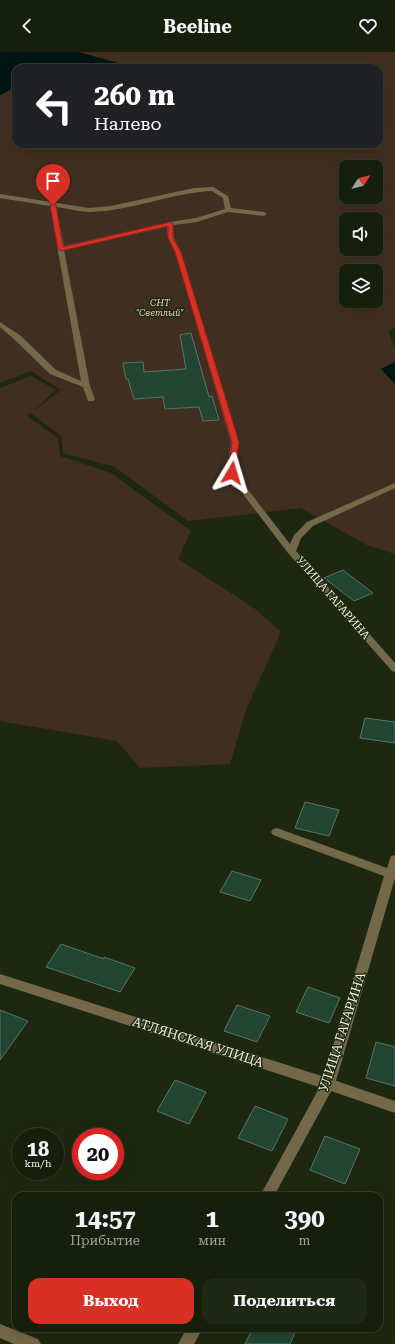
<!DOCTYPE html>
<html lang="ru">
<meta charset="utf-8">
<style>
body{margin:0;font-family:"Roboto Serif",serif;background:#1f2715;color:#f1f3f6;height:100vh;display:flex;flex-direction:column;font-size:15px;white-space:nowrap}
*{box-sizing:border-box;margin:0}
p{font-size:13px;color:#9ea29d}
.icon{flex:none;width:22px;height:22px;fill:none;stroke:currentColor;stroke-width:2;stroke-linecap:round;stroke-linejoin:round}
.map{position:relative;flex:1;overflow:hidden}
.details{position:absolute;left:12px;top:1140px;width:371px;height:140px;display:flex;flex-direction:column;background:#161e0c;border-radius:12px;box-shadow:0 4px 16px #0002,0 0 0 1px #353c2d}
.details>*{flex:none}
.banner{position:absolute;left:12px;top:12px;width:371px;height:84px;border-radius:12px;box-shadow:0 4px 16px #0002,0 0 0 1px #353c2d;background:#202124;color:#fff;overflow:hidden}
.needle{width:26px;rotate:54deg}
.buttons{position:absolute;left:339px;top:108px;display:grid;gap:8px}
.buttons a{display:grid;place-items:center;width:44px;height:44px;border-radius:8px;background:#161e0c;box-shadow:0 4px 16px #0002,0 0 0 1px #353c2d;font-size:20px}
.speed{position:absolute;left:12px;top:1076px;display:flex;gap:8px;font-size:20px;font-weight:700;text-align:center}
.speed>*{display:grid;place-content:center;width:52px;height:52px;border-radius:50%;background:#161e0c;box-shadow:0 4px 16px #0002,0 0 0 1px #353c2d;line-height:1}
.speed small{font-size:10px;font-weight:400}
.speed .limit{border:6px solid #d22;background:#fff;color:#111}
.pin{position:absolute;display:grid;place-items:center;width:34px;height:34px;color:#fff;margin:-41px -17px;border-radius:50% 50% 50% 0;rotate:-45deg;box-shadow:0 0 4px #0007}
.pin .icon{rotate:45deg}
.me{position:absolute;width:44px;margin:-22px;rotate:7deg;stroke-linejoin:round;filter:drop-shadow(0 0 3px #0008)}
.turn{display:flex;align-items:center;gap:14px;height:84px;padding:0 16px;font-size:18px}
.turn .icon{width:52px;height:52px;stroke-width:2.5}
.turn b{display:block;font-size:28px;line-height:34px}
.eta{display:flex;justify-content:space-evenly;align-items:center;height:68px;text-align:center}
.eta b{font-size:24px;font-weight:700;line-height:28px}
.button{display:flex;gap:8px;margin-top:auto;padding:8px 16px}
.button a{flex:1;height:46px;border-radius:12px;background:#d93025;color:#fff;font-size:16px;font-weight:700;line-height:46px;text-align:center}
.button a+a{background:#1f2715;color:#f1f3f6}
header{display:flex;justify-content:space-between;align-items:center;height:52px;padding:0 16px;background:#161e0c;font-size:18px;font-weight:700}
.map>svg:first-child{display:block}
</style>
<header><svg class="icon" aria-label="back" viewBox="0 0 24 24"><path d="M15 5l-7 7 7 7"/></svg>Beeline<svg class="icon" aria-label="heart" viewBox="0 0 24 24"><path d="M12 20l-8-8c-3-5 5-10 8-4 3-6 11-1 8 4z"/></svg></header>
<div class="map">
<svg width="395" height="1292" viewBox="0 0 395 1292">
<rect width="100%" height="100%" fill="#1e2810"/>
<path fill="#402f21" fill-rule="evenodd" d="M0,0H395V276L388,279L395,296V310L381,317L395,332V502L367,493L301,456L188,469L115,415L63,401L61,384L31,361L27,364L58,386L60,404L111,421L191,479L178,507L254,556L281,580L246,658L230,712L140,716L117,689L0,669V336L31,324L56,338L32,360L61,338L31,319L0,331ZM16,16H379V92H16ZM346,115H376V145H346ZM346,167H376V197H346ZM346,219H376V249H346Z"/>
<path fill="#001514" d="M0,0H79L125,13L88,16H16V35L0,43Z
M395,310V332L381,317Z"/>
<path fill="#224533" stroke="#587565" d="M191,281L209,345L212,344L219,368L203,369L199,355L165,357L163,345L134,347L128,327H126L123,311L143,310L144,320L186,317L180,283Z
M343,518L373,541L354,549L324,526Z
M365,666L395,670V691L360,686Z
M305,750L339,758L329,784L295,776Z
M232,819L261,828L250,849L220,840Z
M61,892L104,907V905L135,916L120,940L46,915Z
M308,935L340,946L329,971L296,960Z
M237,953L270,964L257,990L224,979Z
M0,958L28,969L0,1008Z
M376,990L395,995V1034L366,1026Z
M175,1028L206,1040L189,1072L157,1059Z
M255,1054L288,1067L272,1099L238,1086Z
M325,1084L360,1097L345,1132L310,1118Z
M253,1276H297L290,1292H245Z"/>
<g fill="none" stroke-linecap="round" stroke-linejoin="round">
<path fill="#736948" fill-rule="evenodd" d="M213,135L228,144L231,156L264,160L267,162L264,164L228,160L197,170L173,173L174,186L181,200L239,390L235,421L290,492L294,483L307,470L395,431V436L313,474L301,486L296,499L395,611V620L392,619L288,501L227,421L231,390L175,200L168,186L167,175L64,198L90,334L95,347L94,349H88L83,335L50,322L15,288L0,275V270L21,284L56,318L81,329L50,154L0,146V142L89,156L111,154L194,136ZM212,139L223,146L225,157L196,166L170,170L64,194L56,155C67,156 79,160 90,160C131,159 171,141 212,139Z
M277,776L387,816L391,804L395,803V826L335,1032L274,1144H260L322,1031L384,824L273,783L271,780L273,777Z
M187,1276H203L194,1292H178Z"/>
<path fill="#736948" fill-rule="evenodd" d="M0,922L328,1026L395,1049V1061L328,1038L0,932Z
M0,1272L38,1287L41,1292H14L0,1286Z"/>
</g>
<path fill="#d93025" stroke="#8d1f18" d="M53,151L56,153L63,195L170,170L173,172V186L181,200L239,390L234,423H232L228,421L232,390L175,200L168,186V174L61,199L58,197L50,153Z"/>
<g text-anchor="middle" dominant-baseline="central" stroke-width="3" stroke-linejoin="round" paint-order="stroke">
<g font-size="9" font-style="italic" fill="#f8d9bf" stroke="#1e2810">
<text x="160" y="251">СНТ<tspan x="160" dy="10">"Светлый"</tspan></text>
</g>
<g font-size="11" fill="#eef5e6" stroke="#1e2810">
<text transform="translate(333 546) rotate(49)">УЛИЦА ГАГАРИНА</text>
</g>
<g font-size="13" fill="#eef5e6" stroke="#1e2810">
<text transform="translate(342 980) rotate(-72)">УЛИЦА ГАГАРИНА</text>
<text transform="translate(198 990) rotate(18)">АТЛЯНСКАЯ УЛИЦА</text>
</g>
</g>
</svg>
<div class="buttons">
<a><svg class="needle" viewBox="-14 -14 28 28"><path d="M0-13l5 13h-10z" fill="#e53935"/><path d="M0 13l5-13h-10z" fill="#9ea29d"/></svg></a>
<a><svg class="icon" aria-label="sound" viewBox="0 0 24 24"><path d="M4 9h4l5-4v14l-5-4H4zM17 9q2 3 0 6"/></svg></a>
<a><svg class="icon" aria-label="layers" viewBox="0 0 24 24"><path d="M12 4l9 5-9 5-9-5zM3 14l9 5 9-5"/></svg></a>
</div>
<div class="speed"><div>18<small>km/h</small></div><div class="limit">20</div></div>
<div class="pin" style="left:53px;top:153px;background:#d93025"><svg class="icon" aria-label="arrive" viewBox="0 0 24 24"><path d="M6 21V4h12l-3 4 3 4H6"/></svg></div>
<svg class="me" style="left:232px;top:421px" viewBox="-20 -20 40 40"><path d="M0-17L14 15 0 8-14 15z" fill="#d93025" stroke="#fff" stroke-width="4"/></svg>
<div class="banner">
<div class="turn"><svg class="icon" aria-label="left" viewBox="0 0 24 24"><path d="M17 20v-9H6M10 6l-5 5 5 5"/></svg><div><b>260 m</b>Налево</div></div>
</div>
<section class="details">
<div class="eta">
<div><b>14:57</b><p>Прибытие</p></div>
<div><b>1</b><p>мин</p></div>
<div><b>390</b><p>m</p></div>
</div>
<div class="button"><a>Выход</a><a>Поделиться</a></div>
</section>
</div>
